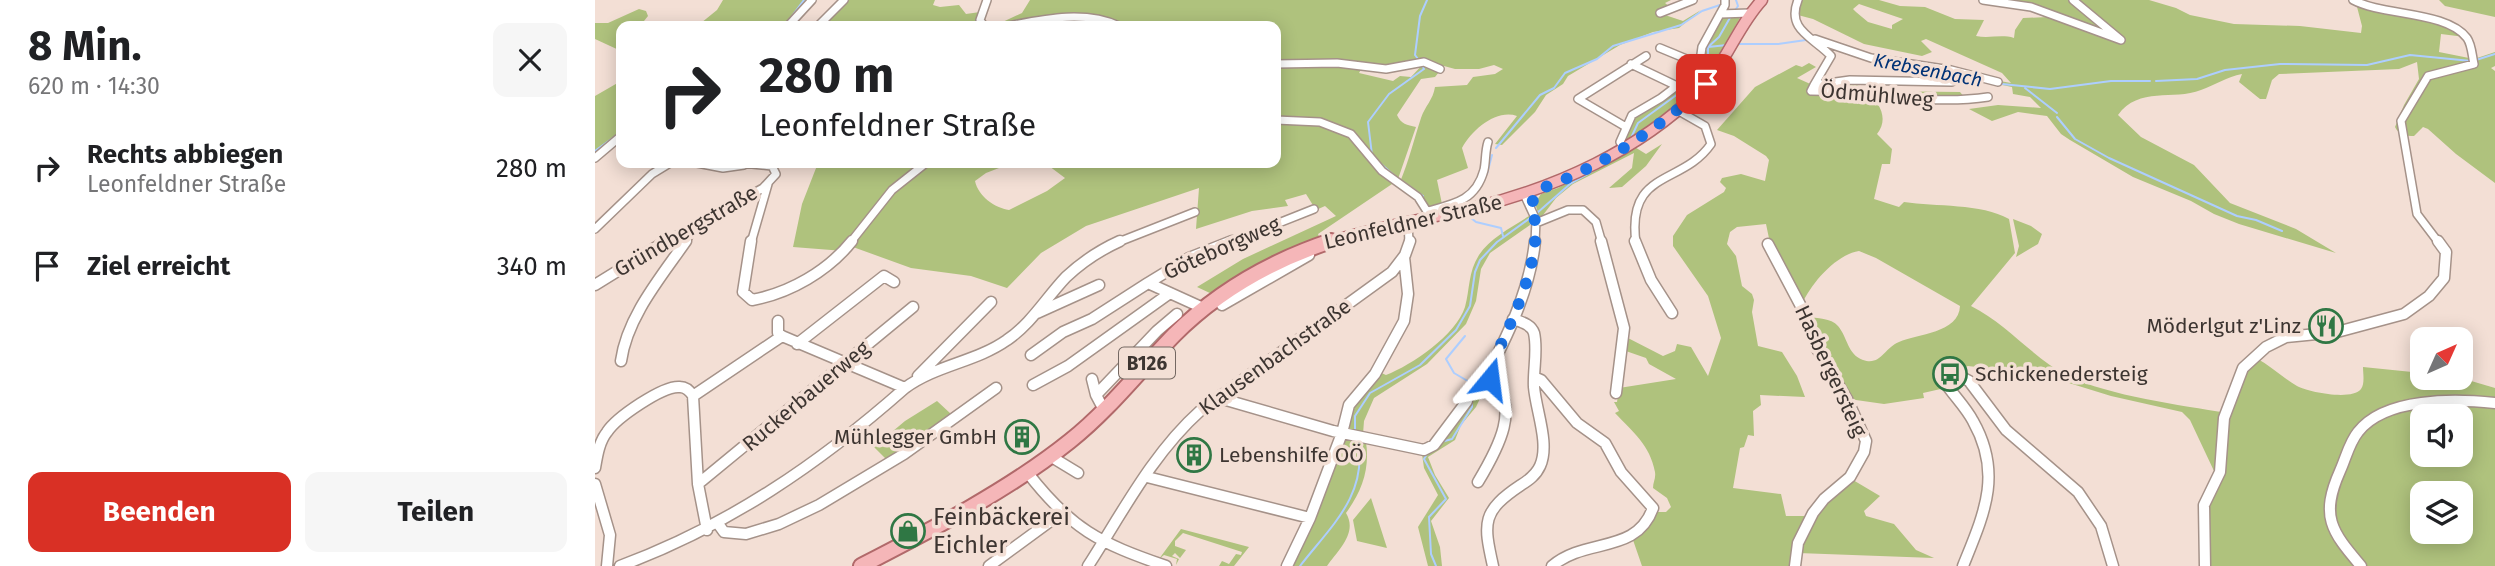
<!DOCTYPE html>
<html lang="de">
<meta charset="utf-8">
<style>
body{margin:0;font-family:"Fira Sans",sans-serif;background:#f6f6f6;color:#202124;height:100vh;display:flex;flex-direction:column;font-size:26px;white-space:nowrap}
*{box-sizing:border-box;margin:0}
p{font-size:23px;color:#757577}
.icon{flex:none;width:38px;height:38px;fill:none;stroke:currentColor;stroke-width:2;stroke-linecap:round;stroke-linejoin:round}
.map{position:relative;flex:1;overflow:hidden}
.drawer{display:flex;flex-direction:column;background:#fff;width:595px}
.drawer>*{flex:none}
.top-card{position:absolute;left:21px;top:21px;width:665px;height:147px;border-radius:14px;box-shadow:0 4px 18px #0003;background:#fff;color:#202124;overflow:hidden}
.needle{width:46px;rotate:45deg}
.controls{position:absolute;left:1815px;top:327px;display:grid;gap:14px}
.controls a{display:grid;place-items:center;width:63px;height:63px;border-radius:14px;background:#fff;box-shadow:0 4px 18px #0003;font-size:35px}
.pin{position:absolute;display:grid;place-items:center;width:60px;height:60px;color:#fff;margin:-30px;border-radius:14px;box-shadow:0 4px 10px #0006}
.me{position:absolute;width:77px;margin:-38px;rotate:16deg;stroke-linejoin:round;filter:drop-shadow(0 0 5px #0008)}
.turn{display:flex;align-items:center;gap:24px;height:147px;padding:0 28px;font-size:32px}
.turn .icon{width:91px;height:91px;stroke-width:2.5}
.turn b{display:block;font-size:49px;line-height:60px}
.round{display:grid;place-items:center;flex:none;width:74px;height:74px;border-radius:14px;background:#f6f6f6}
.overview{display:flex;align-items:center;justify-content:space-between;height:119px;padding:0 28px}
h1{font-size:42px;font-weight:700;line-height:52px}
.cta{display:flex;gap:14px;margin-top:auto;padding:14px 28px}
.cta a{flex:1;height:80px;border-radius:14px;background:#d93025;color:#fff;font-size:28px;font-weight:700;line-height:80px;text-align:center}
.cta a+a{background:#f6f6f6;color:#202124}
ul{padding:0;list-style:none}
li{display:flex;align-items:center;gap:21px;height:98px;padding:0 28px}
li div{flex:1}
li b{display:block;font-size:26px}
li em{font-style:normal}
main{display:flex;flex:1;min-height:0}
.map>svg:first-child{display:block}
</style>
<main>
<section class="drawer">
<div class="overview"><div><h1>8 Min.</h1><p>620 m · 14:30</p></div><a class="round"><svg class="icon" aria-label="close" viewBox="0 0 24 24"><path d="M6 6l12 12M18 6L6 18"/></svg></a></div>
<ul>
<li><svg class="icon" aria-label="right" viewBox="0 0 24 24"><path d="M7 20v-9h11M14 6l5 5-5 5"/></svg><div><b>Rechts abbiegen</b><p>Leonfeldner Straße</p></div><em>280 m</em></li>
<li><svg class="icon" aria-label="arrive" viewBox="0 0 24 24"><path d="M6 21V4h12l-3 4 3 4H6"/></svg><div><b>Ziel erreicht</b></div><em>340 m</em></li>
</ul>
<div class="cta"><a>Beenden</a><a>Teilen</a></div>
</section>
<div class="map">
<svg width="1900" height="566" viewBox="0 0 1900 566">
<rect width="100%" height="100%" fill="#f3dfd5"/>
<path fill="#afc27d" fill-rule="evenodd" d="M128,0H216L192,26H50L73,21L106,23L122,10Z
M251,0H340L338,5L345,7L364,5L371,14L385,12L386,26H224Z
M435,0H1076L1070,3L1075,7L1064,13L1088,21L1106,10L1084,28L1058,32L1025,45L973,76L968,84L951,95L940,112L907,145L900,144L922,116C901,109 877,130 867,148L873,168L842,180L847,204L834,209L805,182C814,161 819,139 826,118C830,106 838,100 840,87L872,85L878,77L900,74L908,69L899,65L884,69H860L838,63L806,66L681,63V26H399L427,13Z
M1204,0H1284L1305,6L1330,7L1360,19L1389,20L1381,36C1394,39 1406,34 1419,38L1420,30L1428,18L1453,17L1426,7L1416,8L1409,3L1413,0H1554L1581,8L1595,15L1639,24L1705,26L1766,33L1767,26L1761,3L1787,13L1841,21L1870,37L1846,34L1844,52L1879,59L1900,52V66L1896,68L1900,71V183L1861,154L1833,129L1828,127L1819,136C1811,136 1804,135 1800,127L1809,105L1824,79L1822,62L1804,69L1684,74L1677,80L1671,99H1665L1644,82L1647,74C1632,77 1620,85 1606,90C1578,101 1544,86 1523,115L1546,137L1599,165L1635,203L1701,229L1741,253L1644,224L1619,214L1596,201L1538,177L1475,140L1466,134L1452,116L1423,112L1397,121L1374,109L1403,105L1446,108L1435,97L1418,94L1417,87L1266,56L1416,83L1407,73L1331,39L1326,41L1337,52L1327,56L1269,44L1218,19L1199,14ZM1264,4L1308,19L1297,25V29L1273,22L1261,12L1258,9Z
M1844,0H1900V17L1850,6Z
M44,9L51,11L53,16L45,26H26V51L0,39V23H13Z
M1146,16L1112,77L1083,105L1030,142L1039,117L1109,66C1109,46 1121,35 1126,17Z
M829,63L844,72L840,77L826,79L802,115C806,124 812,125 821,127L803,179C788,172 780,157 768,145C745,121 711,122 681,119V65L768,66L764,73L798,81L805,76L816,77Z
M1214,63L1221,67L1202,78L1222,87L1256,81L1270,91L1365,92L1371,99L1272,92C1285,103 1294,119 1282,134L1297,149L1295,164H1287L1279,199L1304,207L1309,202C1341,207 1386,203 1414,219L1420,253L1376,306C1412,324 1438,358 1473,376C1515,396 1585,405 1632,413L1643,382L1661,358C1676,366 1688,378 1702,386C1713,392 1757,401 1766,389C1770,383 1768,374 1768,367L1827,373V378H1866L1900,388V566H1613L1611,511L1626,474L1619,471L1595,420L1587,412L1516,396L1461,379H1436L1407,370L1373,366L1347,375L1346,381L1350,388L1328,393L1329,398L1289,404L1254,399L1224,348L1212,317C1222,318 1236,318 1243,326C1253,338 1252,354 1268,360C1286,366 1289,348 1304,342C1322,334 1364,333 1365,306L1281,258L1264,251C1240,255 1216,284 1207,304L1175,243L1171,224L1142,227L1135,232L1132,244L1141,256L1147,286L1157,294L1159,300L1157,312L1163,346L1187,352L1202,376L1210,397L1165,395L1166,405L1158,411L1159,436L1153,435L1149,447L1145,448L1138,488L1186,494L1191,516H1213L1198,566H1047L1038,540L1051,528L1060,512H1071L1076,507L1072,498L1058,488C1058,482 1061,479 1060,472C1055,445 1038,432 1020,413L1024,411L1019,402H1022L1024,388L1081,379L1054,364L1051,358L1028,350L1031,337L1068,356L1080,351L1082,344L1096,347L1113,376L1126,338L1113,296L1078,246V236L1092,215L1129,192L1131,188L1125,182L1127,178L1146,174L1170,181L1174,160L1171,156L1139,136L1122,130L1160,87L1201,65L1207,67ZM1827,416H1866V455H1827ZM1827,494H1866V532H1827Z
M26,81V135L0,155V96Z
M681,121H715L755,135L800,182L723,234L725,239L617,294L602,287L648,259L741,216L730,206L721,210L711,194L690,200L693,206L657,211L601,229L604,188L491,226L446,253L412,288L376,276L316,268L258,247C269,226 311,168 334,163C354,158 394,163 417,163L391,173L380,181C383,196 400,208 414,210L452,191L470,178L450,163H681Z
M1067,144L1051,166L1027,187L1014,188L1037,168L1039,153L978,184L961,198L945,219L940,203L946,194L963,188L1038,146L1051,154Z
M223,163H330L305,181L249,251L198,247L207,204Z
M934,216L935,225L895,253L886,269L881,301L871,324L832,364L779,398L769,421L768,434L755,431L754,412L784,372L791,375C817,365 861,335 870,307C875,289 873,272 884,255C895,238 917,227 934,216Z
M1418,219L1436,226L1447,234L1443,244L1421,257L1424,246Z
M889,390L881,407L866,425L860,440L833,457L840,475L854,498L836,521L845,547L847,566H833L823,527L843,495L829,468L827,454L874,401Z
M342,401L356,414L353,421L294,462L279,447L310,421Z
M752,437L771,442C775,469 767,491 751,513C763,533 743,550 732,566H696L749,439Z
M1258,480L1285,496L1269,511L1271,516L1299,524L1321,550L1339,558L1203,553L1221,511Z
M776,498L792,548L762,541L758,520Z
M586,529L654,547L639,566H624L627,561L634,564L641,554L646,555L647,552L588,533L580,541V546L591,550L585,558L580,553L577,556L584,559L581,565L582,559L569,555L564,559Z"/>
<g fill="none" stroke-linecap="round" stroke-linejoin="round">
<path stroke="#adceff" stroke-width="2" d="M1139,12L1143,6L1141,0
M197,16L209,0
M1141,44H1183L1211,40
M1113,47L1132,45
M823,59L820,55L825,16L832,0
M1881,60L1900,54
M1561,81L1602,79L1630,70L1685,64L1772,65L1815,55L1876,61
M1407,84L1455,89L1516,81H1555
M1430,88L1462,113
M1462,117L1480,139L1514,158L1642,216L1661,220L1687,231
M1035,140L1043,123L1109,75L1113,63V47L1124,37L1136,16
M901,148L945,95L959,88L970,73L1002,59L1018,46L1086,25L1107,11L1125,5
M0,151L26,132
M777,155L773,122L794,94L829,69L826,64
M786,164L802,178
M892,174L897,155
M807,181L828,196
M942,213L975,184L1032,152
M871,214L881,222L906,228L908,236
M870,336L851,359L859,373L876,383L874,397
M760,431V416L775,393L825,365L861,330L875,306L880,272L885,260L902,242L938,216
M846,442L857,439L877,407V402
M832,454L829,459L851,499L834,517L836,554L841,566
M705,566C736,526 773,495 763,440"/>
<g stroke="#a59289" stroke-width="10">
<path id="minor-far1" d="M1203,0C1191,30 1218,37 1236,56L1219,85L1255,80L1357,82
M1388,0L1436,7L1526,40L1478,0
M1758,0C1788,16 1852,11 1872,38C1877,45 1877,56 1879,64L1833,76L1806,121L1822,214L1844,243
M1065,13L1098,0
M1125,14L1155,13
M193,26L217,0
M223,26L249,0
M389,26L385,20L392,0
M413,26C449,19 490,10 524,26
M1220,39L1276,58L1356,70L1403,82
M1065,48L1106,65
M681,64L742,63L791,69L829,62L845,69
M1036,64L1082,86
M1219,85L1216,91C1277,91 1333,106 1393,97
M681,120L725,122L756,134L787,171L823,197L835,216
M1031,127L983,99L1051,56
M1028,147L1025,142L1037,115L1066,98L1104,69L1107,47L1130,5V0
M0,158L26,136
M102,163L128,168L149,165
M929,194L941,220L940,243
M833,211C860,204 881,200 889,170C891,161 890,151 893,142
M813,221L814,243
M941,223L973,210H988L1001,222L1007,243
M0,229L57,174L75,163
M68,243L168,188L181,174L177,166L147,163
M89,243L94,236V229
M156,243L173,184
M255,243L297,190L331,163
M521,243L600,212
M633,243L719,209
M1041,243C1031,169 1087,186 1116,144L1110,126L1082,110"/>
</g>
<g stroke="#a59289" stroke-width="13">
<path id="minor" d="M156,241L148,292L157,300C195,293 233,271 257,241
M1006,241L1029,328L1021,393
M1040,241L1056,280L1077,313
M1173,244L1209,312L1222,349L1252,399L1271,441L1269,452L1255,477L1229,499L1218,513L1203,543L1200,566
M0,285L71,241
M627,305L714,255
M608,308L553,283L594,258L637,241
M442,313L504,285
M183,321V333L187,336
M202,344L289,276L299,282
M436,355L468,332L497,319L553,283
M26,361C32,317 66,277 91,241
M323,376L396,302
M939,377L946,380L982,423L1010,443L1026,472L1058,508C1041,555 991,537 957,566
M497,379L501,395
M888,383C911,339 935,291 940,241
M438,385L473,366L575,293
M626,395L631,400L738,431L829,450L839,445L872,401
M98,396L187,336L310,388C341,365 381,362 412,340C436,324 451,298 471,277C487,262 505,250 525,241
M509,410L501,395L562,331L582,314
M455,456L483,473
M0,468C2,456 4,442 12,432C21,418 68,385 85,387C91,387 95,391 98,396L103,484L112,530
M432,472C476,529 504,543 571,566
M552,477L715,518
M883,482C901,452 931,401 890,378
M0,484L15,535L12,566
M103,484L318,307
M124,525L129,532L151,534L184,524L224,505L309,454L401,388
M25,566C133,526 224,464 310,388
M394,566L465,514
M493,566C527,513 558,453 605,411L797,272L810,255L815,241
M692,566L715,518L747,433L754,405L780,374L809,321L813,294L809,257
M898,566C888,522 887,511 926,485C934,480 941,475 945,466C955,444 941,411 939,387C938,370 943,350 939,333C936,324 926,322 918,319
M1368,566C1389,514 1408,474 1378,421C1370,406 1358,395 1349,381L1359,373L1374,381L1411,430L1483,492L1506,526L1518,566
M1610,566L1609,505L1625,472L1629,418L1648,368L1671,347L1691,337L1742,332L1809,314L1834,296L1849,278L1851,252L1843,241
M1766,566C1736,531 1725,516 1745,471C1751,458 1754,443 1763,432C1790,397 1860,399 1900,403"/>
</g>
<g stroke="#b1696a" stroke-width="13">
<path id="major-far1" d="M731,243C780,227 832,219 882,207C962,187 1044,150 1103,92C1131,65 1141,28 1167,0"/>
</g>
<g stroke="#b1696a" stroke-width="18">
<path id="major" d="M266,566C336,530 414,490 475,441C514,410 545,370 579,335C624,290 676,261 736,241"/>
</g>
<use href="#minor-far1" stroke="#fff" stroke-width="7"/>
<use href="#minor" stroke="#fff" stroke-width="10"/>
<use href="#major-far1" stroke="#f5b6b8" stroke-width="10"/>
<use href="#major" stroke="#f5b6b8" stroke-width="14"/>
</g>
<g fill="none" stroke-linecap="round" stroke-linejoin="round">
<path stroke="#1a73e8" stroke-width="12" stroke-dasharray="0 21.6" d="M895,379L890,378C911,333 956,251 935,202L940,200L945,189C1002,169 1068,127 1111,84"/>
</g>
<defs>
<g id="restaurant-ring" transform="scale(1.75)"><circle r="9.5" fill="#f3dfd5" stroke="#2f7744" stroke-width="1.5"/><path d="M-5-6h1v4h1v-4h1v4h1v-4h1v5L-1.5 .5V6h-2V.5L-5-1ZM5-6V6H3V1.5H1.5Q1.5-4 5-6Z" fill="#2f7744"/></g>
<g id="bus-ring" transform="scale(1.75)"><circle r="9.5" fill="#f3dfd5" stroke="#2f7744" stroke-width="1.5"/><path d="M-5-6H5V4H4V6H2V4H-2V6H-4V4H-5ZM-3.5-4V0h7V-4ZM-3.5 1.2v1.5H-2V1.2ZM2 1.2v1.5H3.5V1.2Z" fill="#2f7744"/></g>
<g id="building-ring" transform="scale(1.75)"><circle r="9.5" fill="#f3dfd5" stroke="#2f7744" stroke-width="1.5"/><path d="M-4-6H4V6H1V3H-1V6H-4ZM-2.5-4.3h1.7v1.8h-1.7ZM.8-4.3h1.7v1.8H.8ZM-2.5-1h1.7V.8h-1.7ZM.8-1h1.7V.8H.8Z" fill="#2f7744"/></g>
<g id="shop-ring" transform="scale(1.75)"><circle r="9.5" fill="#f3dfd5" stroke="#2f7744" stroke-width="1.5"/><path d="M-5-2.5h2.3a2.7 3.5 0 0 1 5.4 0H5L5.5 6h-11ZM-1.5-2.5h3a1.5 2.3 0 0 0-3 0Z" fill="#2f7744"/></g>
</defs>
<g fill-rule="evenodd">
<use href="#restaurant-ring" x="1731" y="326"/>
<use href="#bus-ring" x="1355" y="374"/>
<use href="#building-ring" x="427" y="437"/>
<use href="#building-ring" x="599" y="455"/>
<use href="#shop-ring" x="313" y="531"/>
</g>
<g text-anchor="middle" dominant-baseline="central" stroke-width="7" stroke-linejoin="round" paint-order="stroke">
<g font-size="19" font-style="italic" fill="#003276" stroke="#f3dfd5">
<text transform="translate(1333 70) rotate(11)">Krebsenbach</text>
</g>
<rect fill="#f3dfd5" stroke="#746862" stroke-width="2" x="524" y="347.5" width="56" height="31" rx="5"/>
<g font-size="19" font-weight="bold" fill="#3d3531">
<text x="552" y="363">B126</text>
</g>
<g font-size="21" fill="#3d3531" stroke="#f3dfd5">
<text transform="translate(1282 95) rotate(5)">Ödmühlweg</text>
<text transform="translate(818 222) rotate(-13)">Leonfeldner Straße</text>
<text transform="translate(91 231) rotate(-30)">Gründbergstraße</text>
<text transform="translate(627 248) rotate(-24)">Göteborgweg</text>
<text transform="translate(680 357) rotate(-36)">Klausenbachstraße</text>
<text transform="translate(1236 371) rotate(65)">Hasbergersteig</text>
<text transform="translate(211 396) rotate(-40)">Ruckerbauerweg</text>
</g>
<g font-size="21" fill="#3d3531" stroke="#f3dfd5" text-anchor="end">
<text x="1706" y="326">Möderlgut z'Linz</text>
<text x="1380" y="374" text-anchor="start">Schickenedersteig</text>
<text x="402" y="437">Mühlegger GmbH</text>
<text x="624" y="455" text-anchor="start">Lebenshilfe OÖ</text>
</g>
<g font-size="24" fill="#3d3531" stroke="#f3dfd5" text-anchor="start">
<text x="338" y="517">Feinbäckerei<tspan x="338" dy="28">Eichler</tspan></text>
</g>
</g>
</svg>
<div class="controls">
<a><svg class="needle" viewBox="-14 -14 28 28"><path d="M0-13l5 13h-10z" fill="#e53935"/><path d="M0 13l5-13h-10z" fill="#757577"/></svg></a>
<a><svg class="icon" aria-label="sound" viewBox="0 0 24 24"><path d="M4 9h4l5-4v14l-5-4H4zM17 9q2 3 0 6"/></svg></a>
<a><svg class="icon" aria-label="layers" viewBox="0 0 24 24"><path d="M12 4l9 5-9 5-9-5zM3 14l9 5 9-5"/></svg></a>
</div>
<div class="pin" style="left:1111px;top:84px;background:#d93025"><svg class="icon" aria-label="arrive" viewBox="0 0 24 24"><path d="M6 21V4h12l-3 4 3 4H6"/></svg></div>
<svg class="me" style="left:895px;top:379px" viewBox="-20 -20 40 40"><path d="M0-17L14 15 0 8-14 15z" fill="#1a73e8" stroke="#fff" stroke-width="4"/></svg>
<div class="top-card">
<div class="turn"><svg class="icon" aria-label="right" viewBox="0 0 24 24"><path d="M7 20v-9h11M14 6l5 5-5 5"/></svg><div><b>280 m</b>Leonfeldner Straße</div></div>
</div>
</div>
</main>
